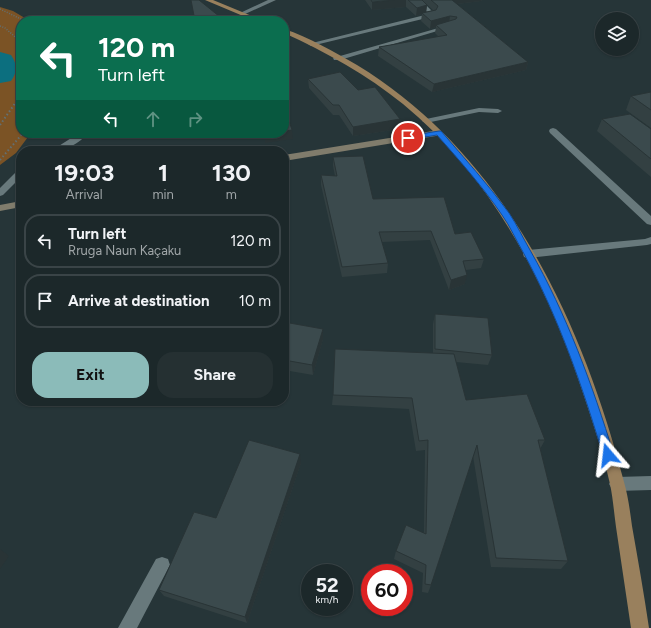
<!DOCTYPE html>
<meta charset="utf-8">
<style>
body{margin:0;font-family:Figtree,sans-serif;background:#253032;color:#f1f3f6;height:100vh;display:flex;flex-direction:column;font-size:15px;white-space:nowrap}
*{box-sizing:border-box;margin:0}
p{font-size:13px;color:#a0a6a8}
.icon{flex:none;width:22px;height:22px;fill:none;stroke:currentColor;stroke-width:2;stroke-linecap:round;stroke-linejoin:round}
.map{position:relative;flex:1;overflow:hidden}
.sheet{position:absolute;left:16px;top:146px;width:273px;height:260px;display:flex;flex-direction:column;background:#1c282a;border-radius:16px;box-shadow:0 1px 3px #0004,0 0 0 1px #3a4447}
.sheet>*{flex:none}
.hud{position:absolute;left:16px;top:16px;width:273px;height:122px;border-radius:16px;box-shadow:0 1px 3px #0004,0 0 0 1px #3a4447;background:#0b6e4f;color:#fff;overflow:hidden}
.buttons{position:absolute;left:595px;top:12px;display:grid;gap:8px}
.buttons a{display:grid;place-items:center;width:44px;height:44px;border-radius:50%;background:#1c282a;box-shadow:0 1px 3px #0004,0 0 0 1px #3a4447;font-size:20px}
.speed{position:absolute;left:301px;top:564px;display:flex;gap:8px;font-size:20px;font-weight:700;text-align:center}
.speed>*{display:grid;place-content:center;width:52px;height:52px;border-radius:50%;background:#1c282a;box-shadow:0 1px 3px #0004,0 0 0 1px #3a4447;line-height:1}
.speed small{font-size:10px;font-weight:400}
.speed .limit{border:6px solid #d22;background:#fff;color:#111}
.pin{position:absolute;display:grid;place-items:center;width:34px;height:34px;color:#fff;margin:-17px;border:2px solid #fff;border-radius:50%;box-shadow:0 1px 4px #0007}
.me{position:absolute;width:44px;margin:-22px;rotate:343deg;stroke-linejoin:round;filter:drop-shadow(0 0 3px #0008)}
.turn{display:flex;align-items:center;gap:14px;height:84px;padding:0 16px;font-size:18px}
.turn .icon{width:52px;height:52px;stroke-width:2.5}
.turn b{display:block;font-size:28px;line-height:34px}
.lanes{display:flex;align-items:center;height:38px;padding:0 16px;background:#0003;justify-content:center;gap:20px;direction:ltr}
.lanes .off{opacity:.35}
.eta{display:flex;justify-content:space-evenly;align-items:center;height:68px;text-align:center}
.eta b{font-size:24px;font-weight:700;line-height:28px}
.primary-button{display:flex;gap:8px;margin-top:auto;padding:8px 16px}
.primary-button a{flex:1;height:46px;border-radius:16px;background:#8bbbb9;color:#111;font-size:16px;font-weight:700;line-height:46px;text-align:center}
.primary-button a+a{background:#253032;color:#f1f3f6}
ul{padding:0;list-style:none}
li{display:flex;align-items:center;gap:12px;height:54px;margin:0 8px 6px;padding:0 8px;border:2px solid #3a4447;border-radius:16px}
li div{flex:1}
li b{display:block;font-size:15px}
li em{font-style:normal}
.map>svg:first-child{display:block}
</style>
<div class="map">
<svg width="651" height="628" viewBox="0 0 651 628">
<rect width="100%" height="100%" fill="#263538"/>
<path fill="#7b5325" d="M0,7L13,11L30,21H21V133H31L16,153L0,165Z"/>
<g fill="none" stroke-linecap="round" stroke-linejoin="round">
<path fill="#0c6f7f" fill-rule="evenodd" d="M0,52L11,55C17,64 18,71 11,81L0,83Z"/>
<path stroke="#637073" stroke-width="1.5" stroke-dasharray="1 1.5" stroke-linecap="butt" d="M0,9L25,21
M0,26L5,28L21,42
M17,100L21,95"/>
<path stroke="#637073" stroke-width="2" stroke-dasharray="1.5 2.5" stroke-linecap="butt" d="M0,125L18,99
M0,160L23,133"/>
<path fill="#68797c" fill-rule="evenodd" d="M449,25L454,26L340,60H334L333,58Z
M479,108L498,109L502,111L498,113L479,112L426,123L422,121L426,119Z
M553,128L556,129L651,216V225L647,224L550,133L549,131L550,129Z
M79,133H88C79,144 65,151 51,151Z
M21,169V177L3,195L0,196V188L18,170Z
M651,237V244L647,245L528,258L524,257L523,254L524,251L528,250L645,239Z
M651,476V490L617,491L612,489L609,484L612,479L617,477Z"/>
<path fill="#68797c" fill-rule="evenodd" d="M268,0H276L245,14L240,13Z
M415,0H421L435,14V16L311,46L308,44L429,14Z
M162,557L168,559L170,565L137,628H118L156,559Z"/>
<path fill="#807c6c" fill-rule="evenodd" d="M439,130L443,133L442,135L284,161V155Z
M21,201V207L0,211V205Z"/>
<path fill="#99805d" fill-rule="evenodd" d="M205,0H213L264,21H255Z
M284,29C309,37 334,52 357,65C505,155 582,320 624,482C628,496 630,511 632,526C638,560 644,594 649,628H631C626,594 621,561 616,527C614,513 613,498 610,484C603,453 593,423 583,393C547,284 493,178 403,104C367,75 326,52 284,33Z"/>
</g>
<path fill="#334042" d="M365,0H422L427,5L426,12L433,10L422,0H482L481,1L457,4L528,62L526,70L432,92L378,56L379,47L439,37L435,33L436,27L430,29L421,21L422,14L416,16L406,7L372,10Z
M308,79L358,90L400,119L399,129L353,136L339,115H333L309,88Z
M651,92V128L626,110L631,96Z
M602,119L651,129V177L597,131Z
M333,157L373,199L455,234L484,259L481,268L466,270L465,284L449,290L430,240L382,242L388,263L387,273L342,277L321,185V175L335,176L333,166Z
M435,314L492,355L488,365L456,362L466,400L545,440L540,449L568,561L561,569L491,567L473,456L431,585L428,593L422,592L423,573L394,559L396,551L424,533L425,450L416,451L409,409L332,405L333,395L433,353V324Z
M284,322L323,329V339L313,375L284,370Z
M301,463L247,623L164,596L159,590Z"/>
<path fill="#293436" d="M395,0H406V7L372,10V2Z
M448,0H482L481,1L448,5Z
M427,5L426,13H422V14L416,16L417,8Z
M450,16L449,24L436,25V27L430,29L431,21Z
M528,62L526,70L432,92L434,84Z
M400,119L399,129L353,136V127Z
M292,130L293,139L265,143V133H284V131Z
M467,275L465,284L449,290L451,280Z
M323,329V339L313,375L312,365Z
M300,454L301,463L247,623L245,617Z
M0,549L9,556L0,569Z"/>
<path fill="#3b4a4d" stroke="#293436" d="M191,0H199L225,21H195Z
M371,0H395L372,2Z
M408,0H422L427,5L417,8Z
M431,0H452L528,62L434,84L379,47L447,35L436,25L456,19L457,17L450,16L431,21L422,13L436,10L438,6Z
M340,72L358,90L375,87L400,119L353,127L339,105H333L308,79Z
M651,92V110L631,96Z
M284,105L292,130L284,131Z
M630,114L651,129V159L602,119Z
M363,156L373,199L444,197L455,234L471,232L484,259L463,261L467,275L451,280L431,231L379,232L388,263L342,267L321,175L337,176L333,157Z
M435,314L488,318L492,355L435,349Z
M284,322L323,329L312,365L284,360Z
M335,349L454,354L466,400L527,394L545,440H538L568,561L496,558L477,445L431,585L425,584L426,565L396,551L406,525L426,534L428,440L419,441L412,398L333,395Z
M249,440L300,454L245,617L159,590L194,512L216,518Z"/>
<path fill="#1a73e8" stroke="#114b97" d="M439,131H441C464,158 488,184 509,213C517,225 523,238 530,250C567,315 592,384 614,455L612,458L608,460L604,458L603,455C582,385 558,316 523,252C516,240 510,226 502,215C483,187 460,161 437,135L408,140L405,138L408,136Z"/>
</svg>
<div class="buttons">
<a><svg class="icon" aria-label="layers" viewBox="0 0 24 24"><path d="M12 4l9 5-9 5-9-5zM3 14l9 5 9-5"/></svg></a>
</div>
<div class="speed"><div>52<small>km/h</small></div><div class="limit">60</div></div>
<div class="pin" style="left:408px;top:138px;background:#d93025"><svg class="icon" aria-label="arrive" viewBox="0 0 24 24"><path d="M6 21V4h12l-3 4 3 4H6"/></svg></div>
<svg class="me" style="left:608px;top:455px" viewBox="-20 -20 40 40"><path d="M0-17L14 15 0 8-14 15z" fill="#1a73e8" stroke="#fff" stroke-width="4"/></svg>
<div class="hud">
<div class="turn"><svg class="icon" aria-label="left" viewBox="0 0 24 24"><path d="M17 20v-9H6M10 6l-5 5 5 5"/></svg><div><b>120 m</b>Turn left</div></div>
<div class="lanes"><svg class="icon" aria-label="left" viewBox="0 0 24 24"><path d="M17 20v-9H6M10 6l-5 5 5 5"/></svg><svg class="icon off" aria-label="ahead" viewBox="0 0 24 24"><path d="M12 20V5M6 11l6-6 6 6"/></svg><svg class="icon off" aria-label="right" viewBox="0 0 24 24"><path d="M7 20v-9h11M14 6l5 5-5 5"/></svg></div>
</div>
<section class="sheet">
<div class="eta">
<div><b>19:03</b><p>Arrival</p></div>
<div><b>1</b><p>min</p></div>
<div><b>130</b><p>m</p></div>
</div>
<ul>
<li><svg class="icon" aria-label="left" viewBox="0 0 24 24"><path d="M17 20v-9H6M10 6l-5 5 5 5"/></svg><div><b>Turn left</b><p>Rruga Naun Kaçaku</p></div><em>120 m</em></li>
<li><svg class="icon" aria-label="arrive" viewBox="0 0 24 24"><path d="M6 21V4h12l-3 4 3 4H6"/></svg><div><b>Arrive at destination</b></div><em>10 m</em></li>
</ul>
<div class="primary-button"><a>Exit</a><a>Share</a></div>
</section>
</div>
